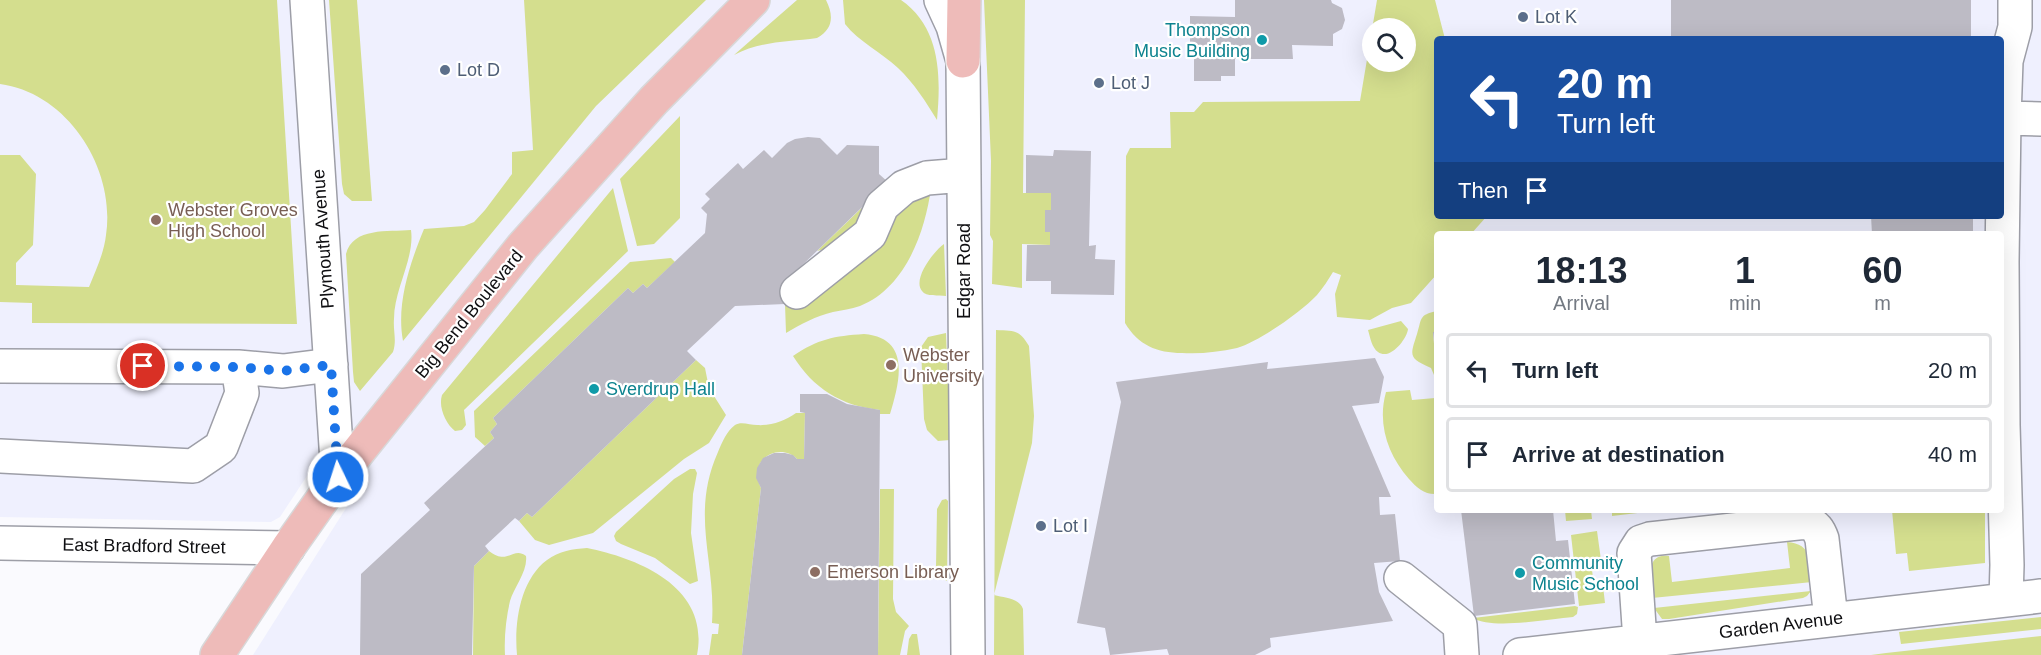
<!DOCTYPE html>
<style>
body{margin:0;font-family:Helvetica,sans-serif;background:#f6f6f7;color:#1f2937;height:100vh;display:flex;flex-direction:column;font-size:22px;white-space:nowrap}
*{box-sizing:border-box;margin:0}
p{font-size:20px;color:#747a83}
.icon{flex:none;width:33px;height:33px;fill:none;stroke:currentColor;stroke-width:2;stroke-linecap:round;stroke-linejoin:round}
.map{position:relative;flex:1;overflow:hidden}
.drawer{position:absolute;left:1434px;top:231px;width:570px;height:282px;display:flex;flex-direction:column;background:#fff;border-radius:6px;box-shadow:0 6px 24px #0002}
.drawer>*{flex:none}
.hud{position:absolute;left:1434px;top:36px;width:570px;height:183px;border-radius:6px;box-shadow:0 6px 24px #0002;background:#1a4fa0;color:#fff;overflow:hidden}
.fabs{position:absolute;left:1362px;top:18px;display:grid;gap:12px}
.fabs a{display:grid;place-items:center;width:54px;height:54px;border-radius:50%;background:#fff;box-shadow:0 6px 24px #0002;font-size:30px}
.pin{position:absolute;display:grid;place-items:center;width:51px;height:51px;color:#fff;margin:-26px;border:3px solid #fff;border-radius:50%;box-shadow:0 2px 6px #0007}
.me{position:absolute;width:66px;margin:-33px;rotate:356deg;stroke-linejoin:round;filter:drop-shadow(0 0 4px #0008)}
.turn{display:flex;align-items:center;gap:21px;height:126px;padding:0 24px;font-size:27px}
.turn .icon{width:78px;height:78px;stroke-width:2.5}
.turn b{display:block;font-size:42px;line-height:51px}
.then{display:flex;align-items:center;height:57px;padding:0 24px;background:#0003;gap:12px;font-size:22px}
.eta{display:flex;justify-content:space-evenly;align-items:center;height:102px;text-align:center}
.eta b{font-size:36px;font-weight:800;line-height:42px}
ul{padding:0;list-style:none}
li{display:flex;align-items:center;gap:18px;height:75px;margin:0 12px 9px;padding:0 12px;border:3px solid #e0e1e3;border-radius:6px}
li div{flex:1}
li b{display:block;font-size:22px}
li em{font-style:normal}
.map>svg:first-child{display:block}
</style>
<div class="map">
<svg width="2041" height="655" viewBox="0 0 2041 655">
<rect width="100%" height="100%" fill="#fafafe"/>
<path fill="#eff0fe" fill-rule="evenodd" d="M0,0H296L324,450L280,517L271,522L0,517Z
M326,0H2041V655H253L353,497ZM1372,28H1406V62H1372ZM1437,39H2001V216H1437ZM1437,234H2001V510H1437Z"/>
<path fill="#d4de8e" fill-rule="evenodd" d="M0,0H277L297,324L32,323V303L0,302V155H20L36,174L33,245L16,263V285L89,287C96,270 104,253 106,235C116,169 68,93 0,84Z
M329,0H357L372,201H352L344,194L342,184Z
M524,0H706L596,106L403,341C396,304 410,263 424,229L464,226L474,222L485,210L512,174V152L533,150Z
M797,0H826C834,16 833,29 817,38C788,42 760,41 734,55Z
M843,0H901C941,28 941,76 937,120C926,102 914,83 898,68C881,52 859,42 845,24Z
M984,0H1025L1023,193H1051V210L1045,211V232H1050V245L1022,244V288L992,284L993,241L990,235L991,161Z
M1377,0H1435L1445,39H1437V216H1487L1471,234H1437V274L1411,303L1392,308L1370,320L1337,317L1335,294L1341,275L1333,272C1328,280 1323,288 1317,295C1301,312 1260,341 1237,348C1219,352 1201,354 1182,353C1157,353 1138,345 1125,323L1126,156L1130,148H1171L1170,112H1194L1203,102L1360,101ZM1406,28V62H1372V28Z
M680,116V218L654,244L637,246L620,179Z
M613,188L628,251L464,410L466,425L462,430L455,431C446,424 438,407 442,395Z
M931,188C925,233 905,288 860,306C851,309 842,310 833,312C816,316 801,324 786,333L785,304H797L884,217Z
M873,197L869,213L836,246L817,251Z
M411,230C415,258 394,289 394,319C393,331 397,340 393,352L360,391L354,382L353,372L346,254C353,227 388,232 411,230Z
M944,244L946,296C939,295 926,297 922,291C912,279 934,251 944,244Z
M671,258L675,262L647,288L643,284L633,293L628,288L493,418L497,424L490,432L494,438L485,446L475,437L474,411L630,262Z
M1437,311V332L1433,333L1437,375H1434L1431,368C1408,358 1410,356 1417,334C1422,319 1418,315 1437,311Z
M1401,321L1408,329C1407,339 1390,361 1378,352C1372,348 1370,337 1368,330Z
M996,330C1014,331 1019,329 1029,346L1034,416L1032,443L994,595C1005,598 1019,598 1023,609L1024,655H994Z
M946,333L950,440L938,441L927,430L924,419L921,347L928,337Z
M864,334C911,338 900,381 890,414H880V410C841,406 813,388 793,356C818,339 834,336 864,334Z
M696,360L705,368L709,388L726,415L709,443L684,459L593,533L549,545L535,540L519,521L527,513L532,517Z
M1410,390L1412,400L1435,398L1437,406V494C1425,495 1417,488 1409,479C1388,455 1377,424 1386,392Z
M796,413H805L804,459H797C781,442 746,458 761,488L742,655H709L712,634H718L719,624L712,623C716,560 690,515 718,452C722,442 727,431 735,425C741,421 750,425 757,425C771,426 785,421 796,413Z
M690,469H695L697,473L693,494L691,533L698,581L690,584L655,558L621,544L616,541L614,536L616,532L674,479Z
M880,489H894L893,599L896,612L909,626L905,631L900,655H878Z
M946,499L948,501L947,581C940,578 938,574 936,567L937,509L942,500Z
M1565,510H1591L1592,519L1566,521Z
M1612,510H1663L1612,516Z
M1892,510H1985V563L1909,571L1907,553L1896,554Z
M1597,531L1601,560L1591,561L1594,587L1603,586L1605,603L1579,606L1571,535Z
M1787,542C1813,544 1810,562 1812,582L1652,598C1650,583 1644,552 1669,556L1672,582L1790,568Z
M587,548C641,559 710,588 697,655H517C514,623 520,580 547,560C559,551 573,549 587,548Z
M489,551C508,566 513,546 526,556C528,571 514,587 510,601C506,618 504,638 505,655H473L474,566Z
M1811,591L1807,596L1803,598L1669,619H1662L1654,608Z
M1575,606L1578,607L1577,614L1573,617C1549,619 1492,630 1473,618Z
M2041,617V629L1901,644L1899,632Z
M912,634H917L920,655H907L909,639Z
M2041,636V655H1871L1886,653Z"/>
<path fill="#bdbbc5" d="M1235,0H1331L1332,3L1342,8L1345,20L1342,29L1333,34V46L1292,45L1293,59H1235V76H1221V81H1194V56H1190V16L1235,17Z
M1671,0H1971V39H1671Z
M808,137L820,138L837,155L847,145L879,146V174L888,182L786,281L785,304L735,306L687,351L696,360L532,517L527,513L519,521L515,518L485,546L489,551L474,566L472,655H360L361,574L430,510L424,503L494,438L490,432L497,424L493,418L628,288L633,293L643,284L647,288L705,233L707,214L701,208L710,199L705,194L738,163L743,169L764,150L772,158L787,143L795,139Z
M1054,150L1091,151L1089,246L1096,245L1095,259L1115,260L1114,295L1051,294V281H1026L1027,245H1050V232H1045V210H1051V193H1026V155L1053,156Z
M1871,216H1973V234H1872Z
M1433,332H1437V356H1436Z
M1375,358L1384,377L1379,403L1352,406L1391,497H1379L1380,515L1395,514L1400,561L1374,563L1379,592L1393,621L1270,638L1271,647L1255,655H1169L1167,649L1110,655L1105,628L1077,623L1121,402L1116,382L1268,362L1267,369Z
M800,394H827L847,404L880,410L878,655H742L761,488L756,478L757,468L763,458L774,453H785L793,455L797,459H804L805,413L800,412Z
M1461,510H1553L1556,541L1568,540L1575,604L1474,616Z"/>
<g fill="none" stroke-linecap="round" stroke-linejoin="round">
<g stroke="#9d9ea7" stroke-width="36">
<path id="minor" d="M307,0L338,477
M941,0L953,26L963,61L968,655
M2004,118L2041,119
M797,292L870,234L882,206L904,187L927,178L964,175
M0,366L238,367L242,393L221,447L193,466L0,456
M238,367L283,371L331,365
M0,543L288,548
M1401,578L1460,625L1462,655
M2006,599L2007,565L2003,425L2002,262L2004,118L2006,61L2015,27V0
M1640,641L1634,553L1641,542L1650,539L1807,522C1816,526 1819,530 1822,539L1831,619
M1520,655L2041,596"/>
</g>
<g stroke="#d8d8d9" stroke-width="36">
<path id="major" d="M963,61L964,0
M217,655L288,548L338,477L523,246L654,100L753,0"/>
</g>
<use href="#minor" stroke="#fff" stroke-width="33"/>
<use href="#major" stroke="#eebbb9" stroke-width="33"/>
</g>
<g fill="none" stroke-linecap="round" stroke-linejoin="round">
<path stroke="#1a73e8" stroke-width="10" stroke-dasharray="0 18" d="M143,366L238,367L283,371L331,365L338,477"/>
</g>
<g fill="#5c6f8a" stroke="#fff" stroke-width="2">
<circle cx="1523" cy="17" r="6"/>
<circle cx="445" cy="70" r="6"/>
<circle cx="1099" cy="83" r="6"/>
<circle cx="1041" cy="526" r="6"/>
</g>
<g fill="#0f9aa8" stroke="#fff" stroke-width="2">
<circle cx="1262" cy="40" r="6"/>
<circle cx="594" cy="389" r="6"/>
<circle cx="1520" cy="573" r="6"/>
</g>
<g fill="#8d6e63" stroke="#fff" stroke-width="2">
<circle cx="156" cy="220" r="6"/>
<circle cx="891" cy="365" r="6"/>
<circle cx="815" cy="572" r="6"/>
</g>
<g text-anchor="middle" dominant-baseline="central" stroke-width="4.5" stroke-linejoin="round" paint-order="stroke">
<g font-size="18" fill="#4e5e75" stroke="#fff" text-anchor="start">
<text x="1535" y="17">Lot K</text>
<text x="457" y="70">Lot D</text>
<text x="1111" y="83">Lot J</text>
<text x="1053" y="526">Lot I</text>
</g>
<g font-size="18" fill="#0d838f" stroke="#fff" text-anchor="start">
<text x="1250" y="30" text-anchor="end">Thompson<tspan x="1250" dy="21">Music Building</tspan></text>
<text x="606" y="389">Sverdrup Hall</text>
<text x="1532" y="563">Community<tspan x="1532" dy="21">Music School</tspan></text>
</g>
<g font-size="18" fill="#785e54" stroke="#fff" text-anchor="start">
<text x="168" y="210">Webster Groves<tspan x="168" dy="21">High School</tspan></text>
<text x="903" y="355">Webster<tspan x="903" dy="21">University</tspan></text>
<text x="827" y="572">Emerson Library</text>
</g>
<g font-size="18" fill="#0e0e11" stroke="#fff">
<text transform="translate(323 239) rotate(-94)">Plymouth Avenue</text>
<text transform="translate(964 271) rotate(-90)">Edgar Road</text>
<text transform="translate(469 314) rotate(-51)">Big Bend Boulevard</text>
<text transform="translate(144 546) rotate(1)">East Bradford Street</text>
<text transform="translate(1781 625) rotate(-7)">Garden Avenue</text>
</g>
</g>
</svg>
<div class="fabs">
<a><svg class="icon" aria-label="search" viewBox="0 0 24 24"><circle cx="10" cy="10" r="6"/><path d="M15 15l6 6"/></svg></a>
</div>
<div class="pin" style="left:143px;top:366px;background:#d93025"><svg class="icon" aria-label="arrive" viewBox="0 0 24 24"><path d="M6 21V4h12l-3 4 3 4H6"/></svg></div>
<svg class="me" style="left:338px;top:477px" viewBox="-20 -20 40 40"><circle r="17" fill="#1a73e8" stroke="#fff" stroke-width="3"/><path d="M0-11L8 9 0 5-8 9z" fill="#fff"/></svg>
<div class="hud">
<div class="turn"><svg class="icon" aria-label="left" viewBox="0 0 24 24"><path d="M17 20v-9H6M10 6l-5 5 5 5"/></svg><div><b>20 m</b>Turn left</div></div>
<div class="then">Then<svg class="icon" aria-label="arrive" viewBox="0 0 24 24"><path d="M6 21V4h12l-3 4 3 4H6"/></svg></div>
</div>
<section class="drawer">
<div class="eta">
<div><b>18:13</b><p>Arrival</p></div>
<div><b>1</b><p>min</p></div>
<div><b>60</b><p>m</p></div>
</div>
<ul>
<li><svg class="icon" aria-label="left" viewBox="0 0 24 24"><path d="M17 20v-9H6M10 6l-5 5 5 5"/></svg><div><b>Turn left</b></div><em>20 m</em></li>
<li><svg class="icon" aria-label="arrive" viewBox="0 0 24 24"><path d="M6 21V4h12l-3 4 3 4H6"/></svg><div><b>Arrive at destination</b></div><em>40 m</em></li>
</ul>
</section>
</div>
